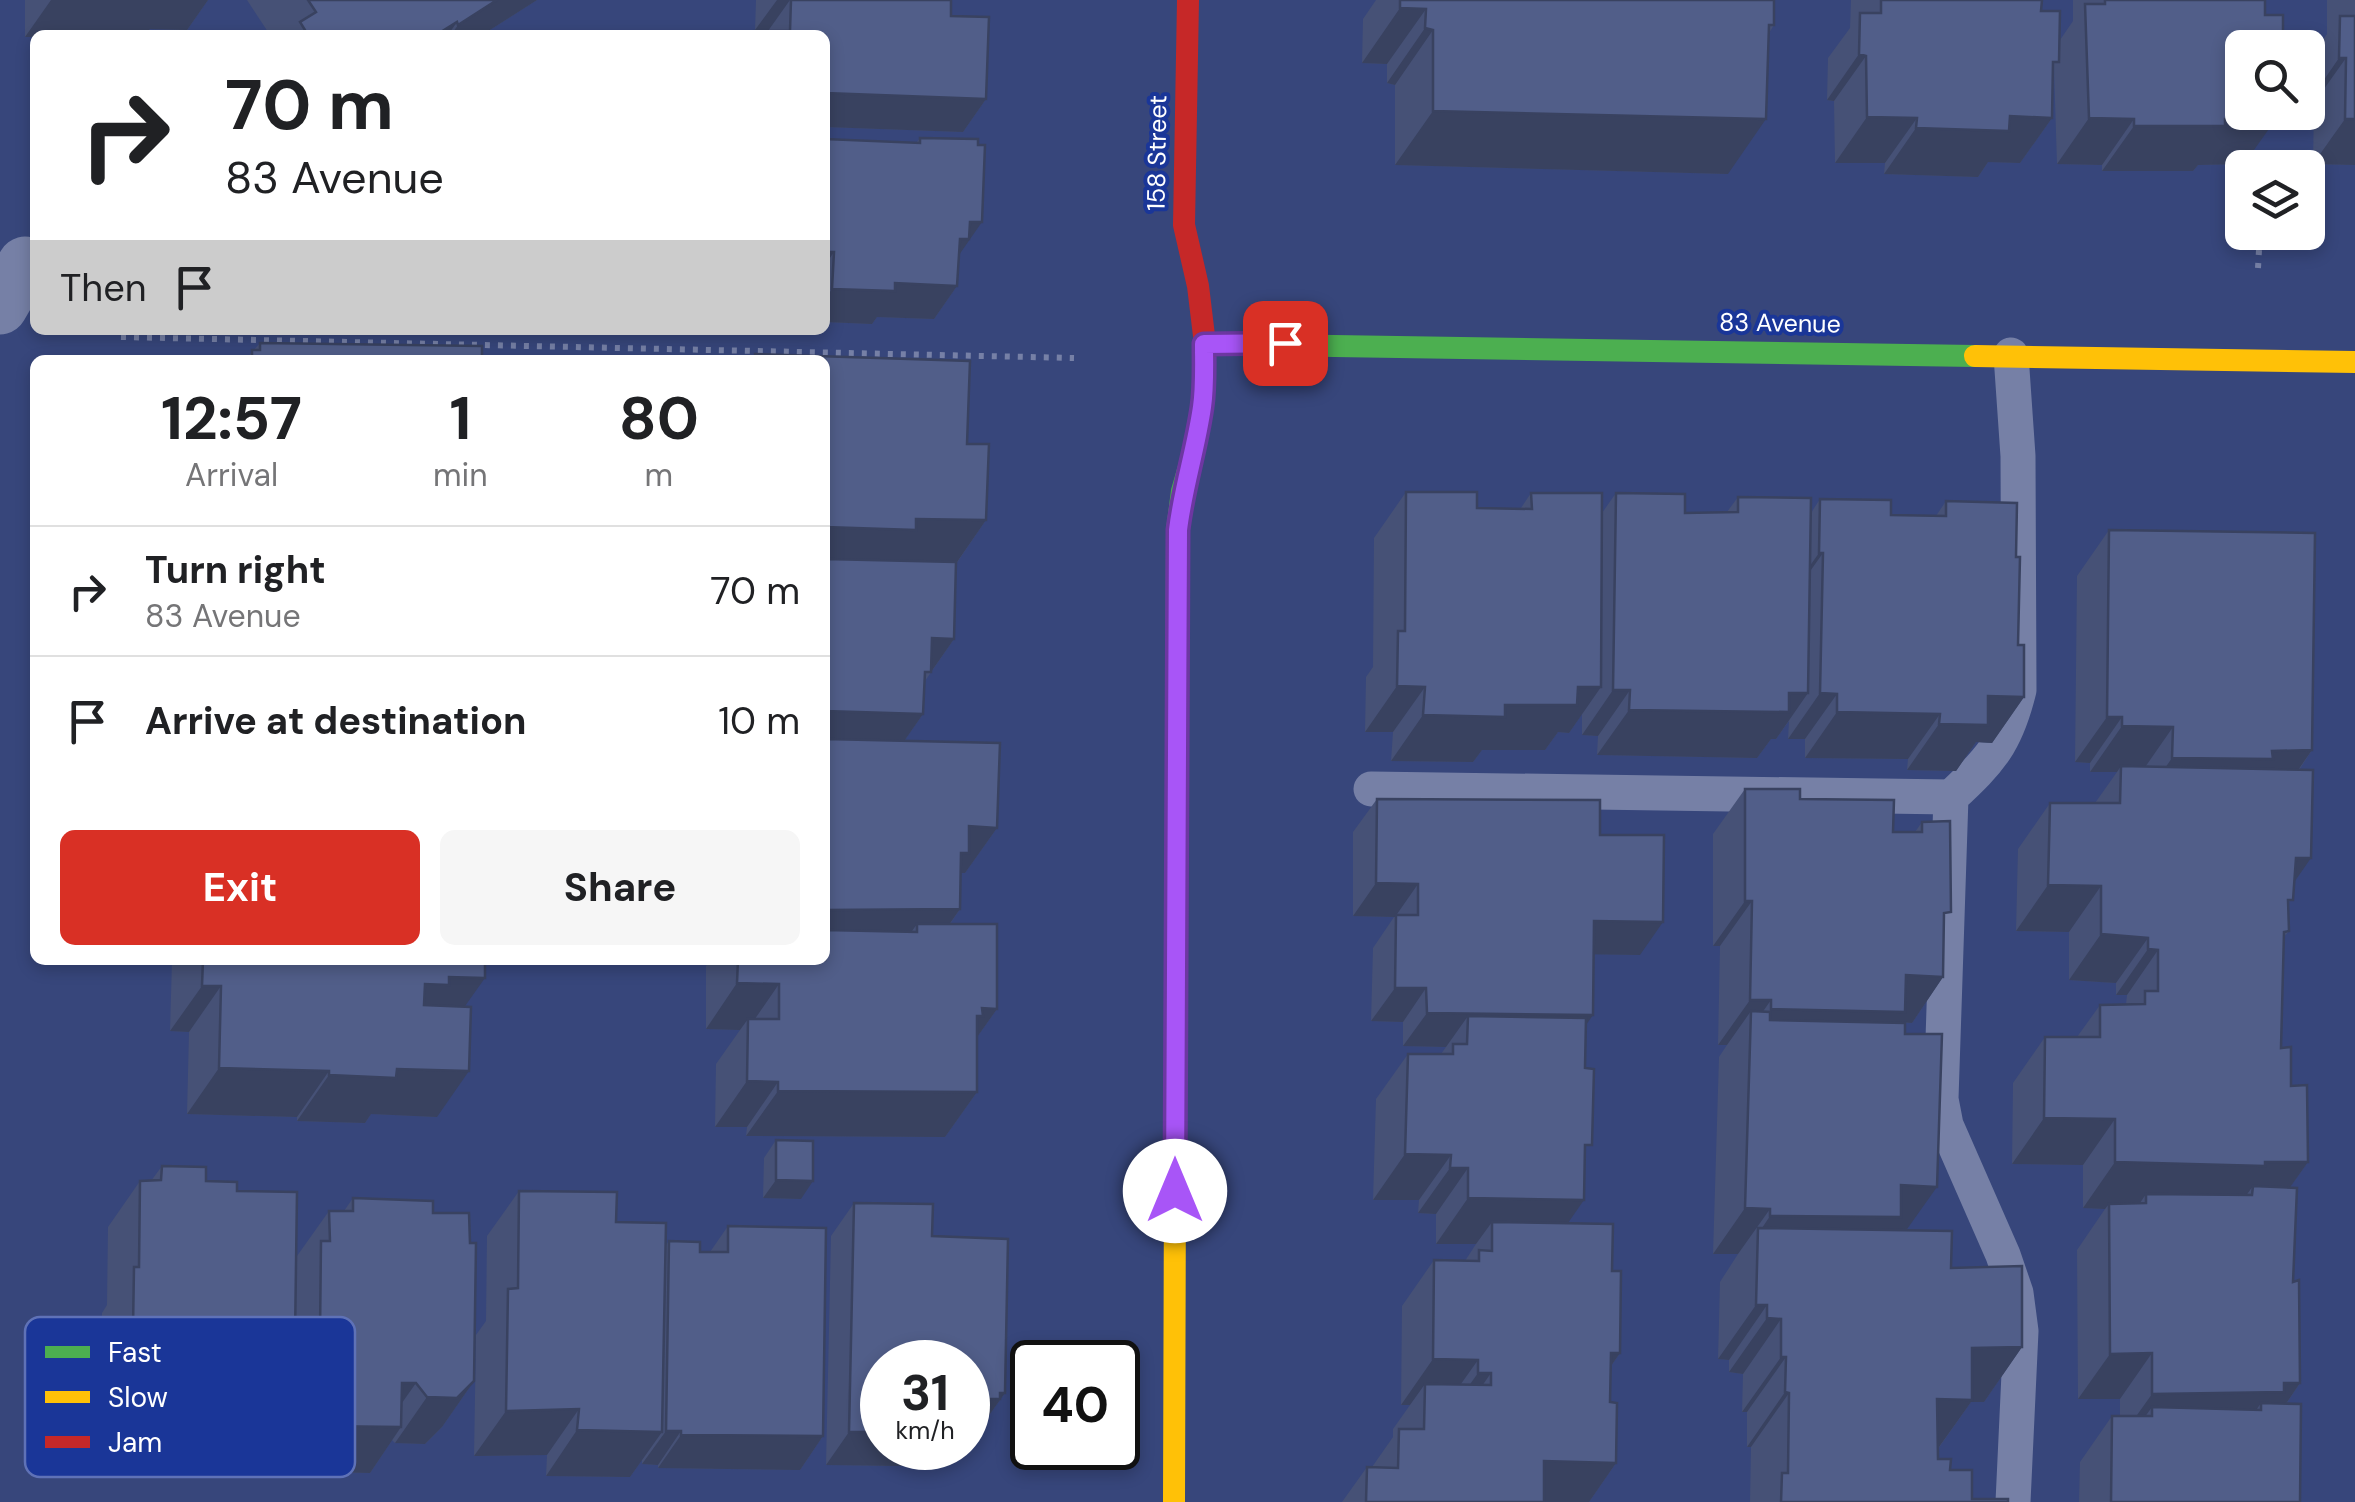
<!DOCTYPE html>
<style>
body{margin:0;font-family:"DM Sans",sans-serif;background:#f6f6f6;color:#202124;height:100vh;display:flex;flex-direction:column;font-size:38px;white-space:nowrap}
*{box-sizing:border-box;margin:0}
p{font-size:32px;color:#757577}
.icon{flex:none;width:55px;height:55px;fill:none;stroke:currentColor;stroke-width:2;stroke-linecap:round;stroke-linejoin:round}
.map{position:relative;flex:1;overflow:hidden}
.drawer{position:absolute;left:30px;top:355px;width:800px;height:610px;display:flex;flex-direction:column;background:#fff;border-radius:15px;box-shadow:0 5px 15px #0003}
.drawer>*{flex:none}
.top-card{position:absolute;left:30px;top:30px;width:800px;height:305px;border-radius:15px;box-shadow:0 5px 15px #0003;background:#fff;color:#202124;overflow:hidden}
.tools{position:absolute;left:2225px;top:30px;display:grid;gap:20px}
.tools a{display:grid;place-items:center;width:100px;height:100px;border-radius:15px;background:#fff;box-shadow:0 5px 15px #0003;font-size:50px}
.speed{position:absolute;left:860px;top:1340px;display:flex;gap:20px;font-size:50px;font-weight:700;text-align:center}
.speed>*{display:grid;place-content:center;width:130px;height:130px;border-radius:50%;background:#fff;box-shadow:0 5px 15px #0003;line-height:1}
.speed small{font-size:25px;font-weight:400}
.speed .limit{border:5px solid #111;border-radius:15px;background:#fff;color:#111}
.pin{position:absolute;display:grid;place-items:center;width:85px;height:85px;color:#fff;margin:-42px;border-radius:20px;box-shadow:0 5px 15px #0006}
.me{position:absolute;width:110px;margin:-55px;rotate:0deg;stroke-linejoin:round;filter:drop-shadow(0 0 8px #0008)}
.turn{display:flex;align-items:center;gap:35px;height:210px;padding:0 30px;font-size:45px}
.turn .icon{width:130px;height:130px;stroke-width:2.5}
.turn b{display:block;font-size:70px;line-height:85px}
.then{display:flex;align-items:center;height:95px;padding:0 30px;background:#0003;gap:20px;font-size:38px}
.eta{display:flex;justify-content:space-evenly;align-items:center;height:170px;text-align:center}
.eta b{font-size:60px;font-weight:700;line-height:70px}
.button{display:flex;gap:20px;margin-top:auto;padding:20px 30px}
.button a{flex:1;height:115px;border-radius:15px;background:#d93025;color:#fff;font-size:40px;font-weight:700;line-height:115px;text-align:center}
.button a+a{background:#f6f6f6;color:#202124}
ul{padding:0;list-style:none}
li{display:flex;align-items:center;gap:30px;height:130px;padding:0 30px;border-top:2px solid #e0e0e0}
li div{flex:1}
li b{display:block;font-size:38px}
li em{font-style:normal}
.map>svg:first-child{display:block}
</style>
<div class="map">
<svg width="2355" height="1502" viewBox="0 0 2355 1502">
<rect width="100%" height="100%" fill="#37467b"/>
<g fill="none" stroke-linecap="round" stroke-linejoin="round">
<path stroke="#7680a6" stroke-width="6" stroke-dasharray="5 8" stroke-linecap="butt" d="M2258,268L2260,232
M121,337L1074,358"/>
<path stroke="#7680a6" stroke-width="35" d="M1371,789L1951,797C1991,760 2006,743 2019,690L2018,456L2011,355
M1951,797L1941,1099L1946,1125L2003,1255L2016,1293L2021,1331L2013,1502"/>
<path stroke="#7680a6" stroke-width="55" d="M0,307L25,264"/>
<path stroke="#4caf50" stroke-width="22" d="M1205,344L1975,356
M1176,850L1177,530L1182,491L1195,446"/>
<path stroke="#ffc107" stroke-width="22" d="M1975,356L2355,362
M1174,1502L1176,850"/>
<path stroke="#c62828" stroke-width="22" d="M1188,0L1184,225L1198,286L1205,344L1203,403L1195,446"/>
</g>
<path fill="#465176" d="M25,0H208L187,30L150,29L145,35H35V37H25Z
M247,0H537L482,35H270Z
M756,0H951V16L986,99L963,132L825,127V35H751L755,30Z
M1376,0H1774V25L1769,33L1728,174L1395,165V85L1387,83V64L1362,63L1363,19Z
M1851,0H2042L2041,11L2060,40L2073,21V0H2265L2242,48L2244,164L2198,165L2193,171H2102V165L2057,164L2054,69L2052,118L2020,163L1988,162L1978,177L1884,174L1885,163H1835L1834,101L1827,100L1828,58L1850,28Z
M2327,0H2355V165L2313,164L2314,103H2308V61L2327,34Z
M920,138L959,255L957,286L934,319L877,317L872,324L825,322V139L916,143Z
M260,343L482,360H245Z
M755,354L970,361L967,444H989L986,520L956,564L954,639L925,681L923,714L904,741L1000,743L997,828L965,873H961L960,909L950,924H997V1009L977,1037V1092L945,1137L746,1136L747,1127H715L716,1064L740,1030L706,1029V966L710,960H825V360H751Z
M1406,492L1477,508H1521L1531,493L1602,513L1616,493L1685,513L1727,512L1738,497L1811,513L1820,499L1891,515L1936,516L1946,501L2016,557L2018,645L2024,697L1992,743L1976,742L1956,771L1907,770L1908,759L1805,758V739H1788L1789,721L1776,739H1771L1757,758L1597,755L1598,736L1582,735V714L1569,733L1558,732L1545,750H1482L1473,762L1391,761L1393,732H1365L1366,677L1373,667L1374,538Z
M2109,530L2312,750L2299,770L2294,882L2288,907L2289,931L2283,938L2281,1048L2291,1086L2308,1162L2290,1187L2293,1282L2300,1383L2286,1404L2300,1502H2079L2080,1462L2112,1416H2120V1399H2078L2077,1250L2105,1209L2083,1208V1165L2012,1164L2013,1083L2045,1037H2077L2100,1005L2126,1004L2127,995H2116V983L2069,980V932L2016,931L2018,849L2050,803H2095L2117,772H2090V763L2075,762L2077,576Z
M1745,789L1800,799L1893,832H1915L1922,822L1944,923L1943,977L1912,1023H1897L1907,1230L1951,1268L2022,1347L1984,1402H1971L1938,1449V1459L1950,1470L1972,1499L2008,1502H1750L1751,1447H1747V1412H1742L1743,1374L1729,1372V1360L1718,1359L1720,1282L1738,1254H1713L1719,1057L1727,1045H1718L1720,946H1713V834Z
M1377,799L1600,835L1640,955L1594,954L1586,1025L1585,1155L1568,1223L1612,1271L1620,1353L1611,1366L1610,1402L1616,1463L1589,1502H1342L1367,1467H1372L1393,1437V1429L1410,1405H1401L1402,1306L1434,1260L1465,1261L1476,1244H1436V1214L1418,1213L1419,1200H1373L1376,1099L1408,1054H1441L1446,1047L1403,1046V1022L1371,1021L1373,948L1394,917L1353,916V832Z
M172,960H485L464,1007L437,1117L371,1114L365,1123L297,1121V1117L187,1114L189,1032L170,1031Z
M776,1140L801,1199L763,1198L764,1158Z
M162,1166L237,1191L296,1276L297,1274V1256L329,1211H344L353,1198L433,1213L474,1381L442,1427L425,1444L395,1443L392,1440L370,1473L287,1471V1420L262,1456L184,1455V1435L142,1436V1413L132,1412L105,1385L106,1374H101L102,1313L107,1305L108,1227L140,1181H151Z
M519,1191L616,1222L665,1246L669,1241L700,1252H710L728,1226L823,1436L800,1470L658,1468V1465L642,1464V1460L630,1477L546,1476L547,1455L474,1456L476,1335L486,1321L487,1236Z
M854,1203L932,1236L1005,1393L977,1432L968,1362L938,1456H909L902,1466L826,1465L831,1236Z"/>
<path fill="#394260" d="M51,0H208L187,30L150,29L145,35H35V37H25Z
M497,0H537L482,35H451L458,25Z
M777,0H790L768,31L755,30Z
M1400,8L1426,9L1387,64L1362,63Z
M457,22L448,35H436Z
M1425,28L1433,30L1395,85L1387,83Z
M1859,54L1866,56L1834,101L1827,100Z
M2339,58H2346L2314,103H2308Z
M825,93L986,99L963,132L825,127Z
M1433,111L1766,119L1728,174L1395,165Z
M2010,116L2052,118L2020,163L1988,162L1978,177L1884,174L1916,128Z
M1867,117L1917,118L1885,163H1835Z
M2089,118L2134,119L2102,165L2057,164Z
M2225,119H2276L2244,164L2198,165L2193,171H2102L2134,126Z
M2345,119H2355V165L2313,164Z
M970,222H982L959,255L937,272Z
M825,252H834L825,265Z
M895,283L957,286L934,319L877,317L872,324L825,322V299L832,289Z
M916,519L986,520L955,565L825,574V527Z
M1819,553H1823L1791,598H1787Z
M932,638L954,639L931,672Z
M1397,686L1425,687L1393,732H1365Z
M1578,687H1601L1569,733L1558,732L1545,750H1482L1473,762L1391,761L1423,715L1505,705Z
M1613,690H1630L1598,736L1582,735Z
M1789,693H1808L1776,739H1771L1757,758L1597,755L1629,710Z
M1820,693L1837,694L1805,739H1788Z
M1988,696L2024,697L1992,743L1976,742L1956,771L1907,770L1939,724Z
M825,711L923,714L900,747L825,745Z
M1837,712L1940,714L1908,759L1805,758Z
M2107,717H2122L2090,763L2075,762Z
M2122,726L2173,727L2141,773L2121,766L2117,772H2090Z
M2312,750L2280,796L2140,804L2172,758L2272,751Z
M969,826L997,828L965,873H955Z
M2296,858H2311L2279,904Z
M1376,883L1418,884L1395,917L1353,916Z
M2048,885L2101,886L2069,932L2016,931Z
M1745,901H1752L1720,946H1713Z
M960,909L928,955L917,932V924L895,955H825V910Z
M1594,921L1663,922L1640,955L1571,954Z
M2101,934L2148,938L2116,983L2069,980Z
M2148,949L2158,950L2127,995H2116Z
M1906,975L1943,977L1912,1023L1898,1022L1873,1057L1750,1040L1771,1009Z
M449,977L485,978L453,1023H422L425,984Z
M737,983L779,984L748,1029V1019L740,1030L706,1029Z
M202,986H221L189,1032L170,1031Z
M1395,988H1426L1403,1022L1371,1021Z
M1750,1000H1771L1750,1030L1751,1011L1727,1045H1718Z
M982,1008L997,1009L965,1054H956Z
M1427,1013L1593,1015L1570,1048L1467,1044L1468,1016L1446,1047L1403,1046Z
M219,1068L329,1071L297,1117L187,1114Z
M397,1069L469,1071L437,1117L371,1114L365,1123L297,1121L329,1075Z
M747,1081L778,1082L747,1127H715Z
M778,1091L977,1092L945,1137L746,1136Z
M2044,1118L2115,1119L2083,1165L2012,1164Z
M1405,1154L1451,1155L1419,1200H1373Z
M2115,1162H2308L2276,1207L2252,1195L2253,1186L2237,1208L2146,1203V1194L2136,1209L2109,1204L2105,1209L2083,1208Z
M1450,1168H1468L1436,1214L1418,1213Z
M776,1180L813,1181L801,1199L763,1198Z
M1901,1185L1937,1187L1905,1232L1758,1234L1770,1216Z
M1468,1198L1584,1200L1552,1246L1492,1222L1476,1244H1436Z
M1745,1208L1770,1209L1738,1254H1713Z
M1756,1305H1767L1729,1360L1718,1359Z
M1767,1318L1781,1319L1743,1374L1729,1372Z
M133,1328L137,1329L106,1374H101Z
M2022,1347L1984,1402H1971L1934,1454H1899L1972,1348Z
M1611,1353H1620L1588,1399Z
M2152,1353L2120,1399H2078L2110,1354Z
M1781,1357H1786L1747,1412H1742Z
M1433,1359L1478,1360L1446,1405L1425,1384L1410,1405H1401Z
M164,1367H174L142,1413L132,1412Z
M1478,1373H1491L1459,1419L1446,1418Z
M474,1381L442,1427L425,1444L395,1443L427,1397Z
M402,1383H416L385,1427H401L370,1473L287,1471L319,1426Z
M2284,1383H2300L2269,1429L2261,1410V1403L2237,1438L2152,1416V1407L2129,1439H2120L2152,1394Z
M174,1390H216L184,1435L142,1436Z
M1785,1392L1789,1393L1751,1447H1747Z
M1000,1393H1005L977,1432H968V1399Z
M215,1409L294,1411L262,1456L184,1455Z
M579,1409L547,1455L474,1456L506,1411Z
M577,1430L662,1432L630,1477L546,1476Z
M666,1431H681L658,1465L642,1464Z
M849,1432H882V1448H944L938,1456H909L902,1466L826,1465Z
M681,1435L823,1436L800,1470L658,1468Z
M1544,1461L1616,1463L1589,1502H1516Z"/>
<path fill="#515e89" stroke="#394260" stroke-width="2.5" d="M308,0H497L458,25L457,22L436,35H308L300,22L316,12Z
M791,0H951V16L989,17L986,99L825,93V35H754V31H790Z
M1400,0H1774V25H1769L1766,119L1433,111V30L1425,28L1426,9L1400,8Z
M1881,0H2042L2041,11H2060L2059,62H2053L2052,118L2010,116L2009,131L1916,128L1917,118L1867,117L1866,56L1859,54L1860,13H1881Z
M2105,0H2265V15H2283V48H2242V112H2275L2276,119H2225V126H2134V119L2089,118L2085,4H2105Z
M2340,16H2355V119H2345L2346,58H2339Z
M920,138L978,139V145H985L982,222H970L969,239H960L957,286L895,283V291L832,289L834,252H825V139L920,143Z
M260,343L482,346V360H252V350H260Z
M755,354L970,361L967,444H989L986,520L916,519V530L825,527V360H755Z
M1406,492H1477V508L1532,509L1531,493H1602L1601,687H1578L1577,705H1505V717L1423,715L1425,687L1397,686L1398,631H1405Z
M1616,493L1685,494V513L1738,512V497L1811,498L1808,693H1789V712L1629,710L1630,690H1613Z
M1820,499L1891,500V515L1946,516V501L2017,503L2016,557H2020L2018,645H2024V697L1988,696V725L1939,724L1940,714L1837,712V694L1820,693L1823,553H1819Z
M2109,530L2315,533L2312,750L2272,751L2273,759L2172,758L2173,727L2122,726V717H2107Z
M825,559L956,562L954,639L932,638L931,672H925L923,714L825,711Z
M825,739L1000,743L997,828L969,826V853H961L960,909L825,910Z
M2121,766L2313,770L2311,858H2296L2293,900H2288L2289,931L2284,932L2281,1048L2291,1047V1086L2307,1085L2308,1162H2265V1166L2115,1162V1119L2044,1118L2045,1037H2100V1005L2145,1004V991H2158V950L2148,949V938L2101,934V886L2048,885L2050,803H2120Z
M1745,789H1800V799L1894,800L1893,832H1922V822L1950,821L1951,912L1944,913L1943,977L1906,975L1905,1012L1771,1009V1000H1750L1752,901H1745Z
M1377,799L1600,800V835H1664L1663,922L1594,921L1593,1015L1427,1013L1426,988H1395L1396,915H1418V884L1376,883Z
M917,924H997V1009L982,1008L983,1016H977V1092L778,1091V1082L747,1081L748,1019H779V984L737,983L738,960H825V930L917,932Z
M203,960H485V978L449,977V985L425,984L424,1005L471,1007L469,1071L397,1069L396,1078L329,1075V1071L219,1068L221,986H202Z
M1751,1011L1770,1012V1020L1905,1023V1034H1942L1937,1187L1901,1185V1217L1770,1216V1209L1745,1208Z
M1468,1016L1586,1018L1585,1068L1594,1069L1592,1145H1585L1584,1200L1468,1198V1168H1450L1451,1155L1405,1154L1408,1054H1453V1044H1467Z
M776,1140L813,1141V1181L776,1180Z
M162,1166L206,1167V1181L237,1182V1191L297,1192L294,1411L215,1409L216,1390H174V1367H164L137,1339V1329L133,1328L134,1267H139L140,1181L161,1180Z
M2253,1186L2297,1188L2293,1282L2299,1280L2300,1383H2284V1392L2152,1394V1353L2110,1354L2109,1204L2146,1203V1194L2252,1195Z
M519,1191L617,1192L616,1222L666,1223L662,1432L577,1430L579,1409L506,1411L508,1289L518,1288Z
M353,1198L433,1201V1213H469L470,1243H476L474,1381L457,1398L427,1397L416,1383H402L401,1427L319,1426L321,1241H330L329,1211H353Z
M854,1203L933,1204L932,1236L1008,1239L1005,1393H1000V1399H968V1362H882V1432H849Z
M1492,1222L1613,1224L1612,1271H1621L1620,1353H1611L1610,1402L1617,1403L1616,1463L1544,1461V1502H1366L1367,1467L1398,1468L1399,1429H1424L1425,1384L1491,1385V1373H1478V1360L1433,1359L1434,1260L1479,1261V1250L1492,1251Z
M728,1226L826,1228L823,1436L681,1435V1431H666L669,1241L700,1242V1252H728Z
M1758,1228L1952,1231L1951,1268L2022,1266V1347L1972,1348V1400L1937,1399L1938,1459H1951L1950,1470H1972V1499H2008V1502H1781L1782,1473H1788L1789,1393L1785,1392L1786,1357H1781V1319L1767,1318V1305H1756Z
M2261,1403L2301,1404L2300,1502H2111L2112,1416H2152V1407L2261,1410Z"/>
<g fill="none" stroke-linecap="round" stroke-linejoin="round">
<g stroke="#6d37a1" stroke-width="25">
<path id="route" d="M1175,1191L1178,530C1183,488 1196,449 1202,407C1205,387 1204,365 1204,344L1285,343"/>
</g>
<use href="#route" stroke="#a855f7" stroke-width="18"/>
</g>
<g text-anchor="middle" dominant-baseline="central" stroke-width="8" stroke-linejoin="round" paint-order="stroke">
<g font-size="25" fill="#fff" stroke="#1a3698">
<text transform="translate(1157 153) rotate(-89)">158 Street</text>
<text transform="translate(1780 323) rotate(1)">83 Avenue</text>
</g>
</g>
<rect x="25" y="1317" width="330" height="160" rx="15" fill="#1a3698" stroke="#5f72b7" stroke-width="2.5"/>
<rect x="45" y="1346" width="45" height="12" fill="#4caf50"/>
<rect x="45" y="1391" width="45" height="12" fill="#ffc107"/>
<rect x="45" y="1436" width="45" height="12" fill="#c62828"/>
<g font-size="28" fill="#fff">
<text x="108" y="1362">Fast</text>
<text x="108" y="1407">Slow</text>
<text x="108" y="1452">Jam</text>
</g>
</svg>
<div class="tools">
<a><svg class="icon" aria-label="search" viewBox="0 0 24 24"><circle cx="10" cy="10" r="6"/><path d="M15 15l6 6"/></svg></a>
<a><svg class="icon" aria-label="layers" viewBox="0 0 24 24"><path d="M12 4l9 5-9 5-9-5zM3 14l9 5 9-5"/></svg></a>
</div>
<div class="speed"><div>31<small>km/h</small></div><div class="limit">40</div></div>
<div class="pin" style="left:1285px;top:343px;background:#d93025"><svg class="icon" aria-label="arrive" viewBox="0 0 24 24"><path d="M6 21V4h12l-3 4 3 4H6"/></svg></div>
<svg class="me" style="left:1175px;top:1191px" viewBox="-20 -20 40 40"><circle r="19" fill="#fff"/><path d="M0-13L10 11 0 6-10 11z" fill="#a855f7"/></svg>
<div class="top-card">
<div class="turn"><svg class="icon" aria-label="right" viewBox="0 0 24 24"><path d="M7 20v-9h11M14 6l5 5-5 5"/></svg><div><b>70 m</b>83 Avenue</div></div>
<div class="then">Then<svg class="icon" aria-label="arrive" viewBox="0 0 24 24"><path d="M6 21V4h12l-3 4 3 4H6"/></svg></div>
</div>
<section class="drawer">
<div class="eta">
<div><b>12:57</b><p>Arrival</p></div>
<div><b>1</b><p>min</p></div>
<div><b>80</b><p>m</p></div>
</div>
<ul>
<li><svg class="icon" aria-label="right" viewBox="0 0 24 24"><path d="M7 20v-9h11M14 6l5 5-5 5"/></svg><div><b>Turn right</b><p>83 Avenue</p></div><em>70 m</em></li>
<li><svg class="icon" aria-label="arrive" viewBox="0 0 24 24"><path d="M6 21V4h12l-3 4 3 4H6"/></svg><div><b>Arrive at destination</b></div><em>10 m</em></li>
</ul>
<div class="button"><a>Exit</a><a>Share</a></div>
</section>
</div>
